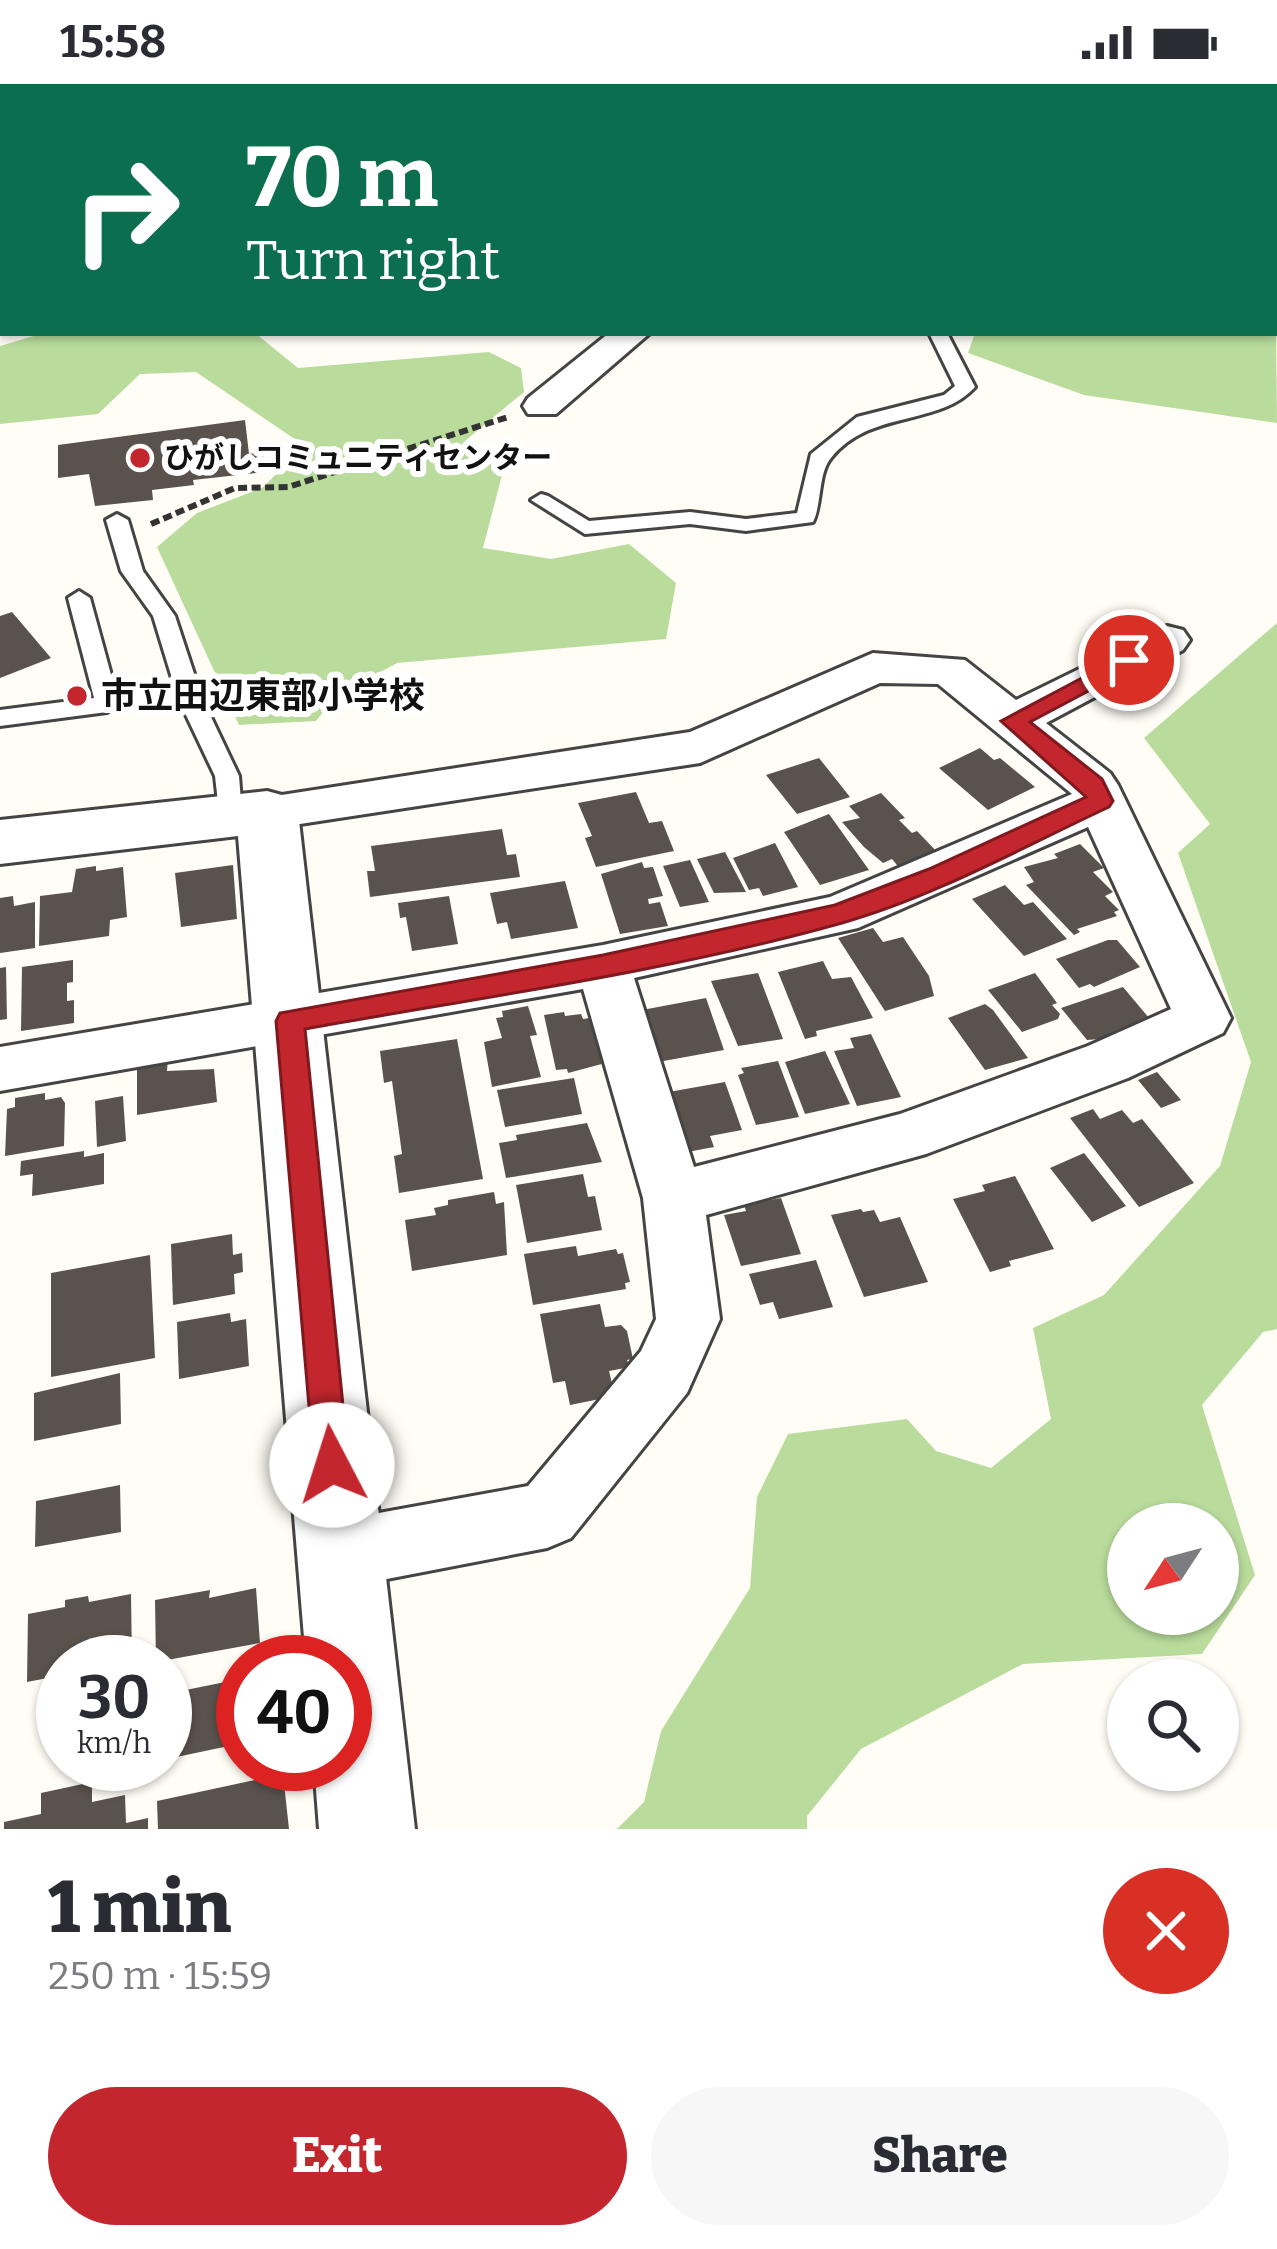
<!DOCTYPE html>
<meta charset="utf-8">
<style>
body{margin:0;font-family:Bitter,"Noto Sans JP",serif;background:#f7f7f7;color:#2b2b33;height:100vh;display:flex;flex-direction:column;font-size:45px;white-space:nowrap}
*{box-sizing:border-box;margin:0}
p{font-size:39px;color:#7c7c81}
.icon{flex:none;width:66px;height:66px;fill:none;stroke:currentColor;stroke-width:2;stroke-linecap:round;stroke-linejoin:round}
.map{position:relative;height:1745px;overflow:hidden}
.panel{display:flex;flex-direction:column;background:#fff;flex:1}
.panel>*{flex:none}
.guide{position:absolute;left:0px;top:0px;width:1278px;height:252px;box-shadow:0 3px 9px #0004;background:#0b6e4f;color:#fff;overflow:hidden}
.needle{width:78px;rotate:234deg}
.tools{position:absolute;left:1107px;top:1419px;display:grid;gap:24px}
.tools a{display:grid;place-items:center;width:132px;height:132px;border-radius:50%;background:#fff;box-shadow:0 3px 9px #0004;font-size:60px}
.speed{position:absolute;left:36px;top:1551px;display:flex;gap:24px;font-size:60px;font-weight:700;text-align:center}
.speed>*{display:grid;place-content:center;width:156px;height:156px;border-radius:50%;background:#fff;box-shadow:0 3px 9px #0004;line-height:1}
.speed small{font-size:30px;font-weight:400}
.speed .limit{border:18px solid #d22;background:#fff;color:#111}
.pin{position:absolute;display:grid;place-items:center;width:102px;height:102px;color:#fff;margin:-51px;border:6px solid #fff;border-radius:50%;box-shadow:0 3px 12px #0007}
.me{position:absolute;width:132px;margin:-66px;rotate:355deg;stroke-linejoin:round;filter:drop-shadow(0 0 9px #0008)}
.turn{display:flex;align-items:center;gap:42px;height:252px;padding:0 48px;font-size:54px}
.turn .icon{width:156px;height:156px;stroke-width:2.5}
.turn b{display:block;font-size:84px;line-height:102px}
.round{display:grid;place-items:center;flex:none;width:126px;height:126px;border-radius:63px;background:#f7f7f7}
.summary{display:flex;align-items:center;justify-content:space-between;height:204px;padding:0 48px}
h1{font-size:72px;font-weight:800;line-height:90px}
.action{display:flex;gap:24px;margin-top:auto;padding:24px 48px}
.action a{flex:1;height:138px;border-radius:72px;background:#c4262e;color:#fff;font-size:48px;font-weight:800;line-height:138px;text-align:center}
.action a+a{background:#f7f7f7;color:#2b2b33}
.status{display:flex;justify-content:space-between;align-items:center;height:84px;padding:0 60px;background:#fff;direction:ltr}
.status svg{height:33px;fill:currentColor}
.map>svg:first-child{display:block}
</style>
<div class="status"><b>15:58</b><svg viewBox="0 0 49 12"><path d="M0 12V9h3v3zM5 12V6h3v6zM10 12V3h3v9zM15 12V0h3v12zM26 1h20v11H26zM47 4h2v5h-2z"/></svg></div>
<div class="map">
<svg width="1277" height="1745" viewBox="0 0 1277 1745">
<rect width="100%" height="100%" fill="#fffdf5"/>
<path fill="#b9dc9c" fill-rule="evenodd" d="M1275,130L1277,339L1084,311L968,269L975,249H1275Z
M44,249H255L298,284L489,268L521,284L524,308L466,356L502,391L483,464L551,475L629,460L676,499L666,555L397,579L336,612L316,637L239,641L157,463L197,429L262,404L305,362L196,288L140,290L98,330L0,340V262Z
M1277,539V1245L1263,1248L1202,1321L1255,1491L1202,1570L1023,1580L861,1665L807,1732V1745H617L644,1718L661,1647L750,1504L757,1413L788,1350L907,1335L936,1367L991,1384L1051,1335L1033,1244L1104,1211L1220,1082L1251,978L1178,769L1210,740L1144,654ZM1218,1440V1530H1128V1440Z"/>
<path fill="#5a524d" d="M245,336L249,370L263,368L265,388L193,396L194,401L152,406L153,416L95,422L89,390L58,394V361Z
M12,528L51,574L0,594V532Z
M980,664L994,676L1000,674L1035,703L988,726L939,684Z
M819,674L850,713L797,730L766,691Z
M636,708L649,739L662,737L674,767L596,783L585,754L592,752L578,719Z
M881,709L905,734L899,736L912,749L917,747L939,770L901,786L892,775L883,779L864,763L842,738L860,734L849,722Z
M829,730L869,786L820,801L784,748Z
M502,745L507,771L516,770L520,793L370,813L367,787H375L371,762Z
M775,759L798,803L763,812L759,804L749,806L733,774Z
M1080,760L1104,784L1093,788L1113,808L1105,812L1119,826L1114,828L1117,832L1077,845L1080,848L1074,851L1026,801L1034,798L1024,783L1058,774L1054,770Z
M725,768L746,808L714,809L697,775Z
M690,776L709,818L680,823L663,782Z
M642,778L644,784L653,783L663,812L648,815L649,820L660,818L668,842L620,850L601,790Z
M233,781L237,835L181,843L175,789Z
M96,782V787L123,783L127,833L110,836L109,852L39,862L40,812L72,808L76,785Z
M565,797L578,844L511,855L507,838L497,840L490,809Z
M1005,801L1024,821L1033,818L1067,855L1024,872L972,815Z
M13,812L14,822L35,818V864L0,869V814Z
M449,812L458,860L412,867L406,833L400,834L398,819Z
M873,844L883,858L903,853L929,892L934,912L885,927L838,854Z
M1108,856H1117L1140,883L1094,903L1090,900L1079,904L1056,875Z
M73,876V898L67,899V917L74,916V939L21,947L22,883Z
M823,877L832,895L851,893L873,934L816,947L817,952L805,955L778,888Z
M6,883L7,935L0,936V884Z
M758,889L783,955L738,962L711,897Z
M1035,889L1057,919L1052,921L1060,930L1058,935L1022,948L988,906Z
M1123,903L1149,934L1100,955L1087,956L1061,924Z
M706,914L724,966L658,978L642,926Z
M985,920L993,926L1028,974L985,986L948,934Z
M528,922L537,951L530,952L541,993L492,1003L484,958L502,954L496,934L503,933L502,927Z
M564,928L565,932L581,930L583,935L603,932L613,977L568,989L567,985L556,986L544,931Z
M871,950L901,1013L857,1022L834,967L854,964L850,954Z
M457,955L483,1095L399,1109L394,1072L402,1070L392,997L384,999L380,967Z
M825,967L850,1020L805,1030L785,978Z
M168,973L167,987L214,985L217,1018L137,1031V977Z
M778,977L799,1033L756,1041L738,991L744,989L741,984Z
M1157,988L1181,1016L1161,1024L1138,996Z
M574,994L582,1030L505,1043L497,1006Z
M725,998L742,1046L710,1052L714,1063L682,1069L663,1009Z
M45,1009V1016L61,1013L65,1019L64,1062L5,1072L7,1025L15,1023V1014Z
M123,1012L126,1057L97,1063L95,1017Z
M1093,1025L1100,1035L1122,1026L1133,1039L1142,1035L1194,1099L1139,1123L1070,1034Z
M587,1039L602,1078L506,1094L499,1059L517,1056L516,1051Z
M84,1067V1073L104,1069V1100L32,1112L33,1090L20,1092L21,1077Z
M1084,1069L1126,1122L1092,1138L1050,1084Z
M583,1090L588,1113L595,1112L602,1146L527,1159L516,1101Z
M1015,1092L1054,1165L1009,1177L1011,1182L990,1188L953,1115L985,1107L982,1101Z
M494,1108L496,1120L504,1118L507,1171L412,1187L405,1136L436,1131L434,1124L448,1121V1116Z
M781,1114L801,1170L741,1182L724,1131L746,1127L744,1121Z
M861,1125L863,1128L874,1126L880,1138L900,1133L928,1198L864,1213L831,1131Z
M232,1150L233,1171L242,1169L243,1188L234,1190L235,1210L173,1221L171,1160Z
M576,1162L578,1172L616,1165L618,1170L623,1169L630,1198L625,1199L626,1205L533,1221L524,1170Z
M150,1171L155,1274L51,1293V1189Z
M816,1176L833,1223L779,1235L773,1218L760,1221L749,1190Z
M600,1220L605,1243L621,1241L627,1247L633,1275L627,1276L630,1283L609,1287L615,1312L570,1321L565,1297L553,1299L540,1230Z
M230,1229L231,1238L246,1235L249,1282L179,1295L177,1238Z
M120,1289L121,1340L34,1357V1309Z
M120,1401L121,1448L35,1463L36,1417Z
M256,1504L260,1559L156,1578L155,1516L210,1506L209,1514Z
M131,1510L132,1578H63V1591L27,1598L28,1530L65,1523V1516L88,1512L89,1518Z
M240,1595L243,1659L167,1675L166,1610Z
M283,1690L289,1745H158L157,1717Z
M92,1698V1718L125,1711L126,1739L148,1734V1745H4V1738L41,1730V1709Z"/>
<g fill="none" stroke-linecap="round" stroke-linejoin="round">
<g stroke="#444" stroke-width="6">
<path id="service" d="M929,249H947L975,303C939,343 870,325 831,374C818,389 822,420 813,438L746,447L690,440L585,450L531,416L541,410L548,412L589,437L690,428L746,435L797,429L811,370L857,333L944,311L955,302Z
M117,430L128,436L143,487L175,532L202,614L239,692L242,730L238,736H220L215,692L178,614L153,532L121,487L106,436Z
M79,507L90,514L119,620L107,628L0,642V626L94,614L68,514Z"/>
</g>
<g stroke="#444" stroke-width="6">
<path id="minor" d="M1275,18H1277V36H1275Z
M0,125H3V145H0Z
M609,249H650L556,330H528L523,322L528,314Z
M1167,542L1183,546L1190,556L1183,566L1046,639L1110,689L1118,701L1231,934L1223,949L1128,994L926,1070L706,1131L720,1235L687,1309L571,1454L547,1464L340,1504L315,1494L305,1470L315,1446L340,1436L528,1402L641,1267L656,1235L643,1114L583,905L0,1007V963L603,861L830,813L1072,710L938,600L880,599L700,679L267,745L249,740L242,728L249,716L690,648L873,569L965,576L1016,616ZM1088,743L1171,925L1088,962L900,1030L694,1083L634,894L858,844Z"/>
</g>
<g stroke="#444" stroke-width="6">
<path id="tertiary" d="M267,707L289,713L298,728L415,1745H319L314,1680H345V1578H306L238,752L0,780V736Z"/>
</g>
<g stroke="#222" stroke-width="6">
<path id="trunk" d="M3,74V98L0,99V75Z"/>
</g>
<path stroke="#333" stroke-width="6" stroke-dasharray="9 4.5" stroke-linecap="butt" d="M151,440L235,404L288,403L508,333"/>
<use href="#service" fill="#fff" fill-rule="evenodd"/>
<use href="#minor" fill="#fff" fill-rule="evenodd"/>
<use href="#tertiary" fill="#fff" fill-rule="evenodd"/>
<use href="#trunk" fill="#f7bc64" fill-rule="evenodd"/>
</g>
<path fill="#c4262e" stroke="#7f191e" stroke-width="3" d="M1129,569L1137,571V581L1030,638L1102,695L1113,717L1109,723C1023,763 934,813 842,839C667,888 483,913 305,945L349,1381L344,1393L332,1397L319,1393L314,1381L276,937L280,929L603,871L835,821L929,785L1086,713L1001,637Z"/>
<g fill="#c4262e" stroke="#fff" stroke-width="4.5">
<circle cx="140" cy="374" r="12"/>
<circle cx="77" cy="612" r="12"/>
</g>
<g text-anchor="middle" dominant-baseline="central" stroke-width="12" stroke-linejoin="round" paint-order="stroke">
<g font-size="30" font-weight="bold" fill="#111" stroke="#fff" text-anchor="start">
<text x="164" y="374">ひがしコミュニティセンター</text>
</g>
<g font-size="36" font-weight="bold" fill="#111" stroke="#fff" text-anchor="start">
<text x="101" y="612">市立田辺東部小学校</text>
</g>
</g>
</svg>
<div class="tools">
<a><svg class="needle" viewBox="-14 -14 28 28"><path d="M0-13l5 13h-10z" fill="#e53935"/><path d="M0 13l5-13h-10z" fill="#7c7c81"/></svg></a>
<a><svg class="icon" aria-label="search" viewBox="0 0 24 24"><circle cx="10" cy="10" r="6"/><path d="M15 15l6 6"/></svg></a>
</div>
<div class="speed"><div>30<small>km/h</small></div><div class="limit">40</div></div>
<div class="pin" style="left:1129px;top:576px;background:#d93025"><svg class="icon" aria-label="arrive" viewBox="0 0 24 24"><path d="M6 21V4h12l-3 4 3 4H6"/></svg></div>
<svg class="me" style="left:332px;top:1381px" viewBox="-20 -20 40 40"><circle r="19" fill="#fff"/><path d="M0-13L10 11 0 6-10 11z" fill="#c4262e"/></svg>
<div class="guide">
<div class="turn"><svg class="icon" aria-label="right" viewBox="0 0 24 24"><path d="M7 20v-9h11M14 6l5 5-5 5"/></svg><div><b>70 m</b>Turn right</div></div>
</div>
</div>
<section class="panel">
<div class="summary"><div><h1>1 min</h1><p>250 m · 15:59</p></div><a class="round" style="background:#d93025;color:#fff"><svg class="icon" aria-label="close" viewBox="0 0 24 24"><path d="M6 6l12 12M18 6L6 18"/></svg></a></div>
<div class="action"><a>Exit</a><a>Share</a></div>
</section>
